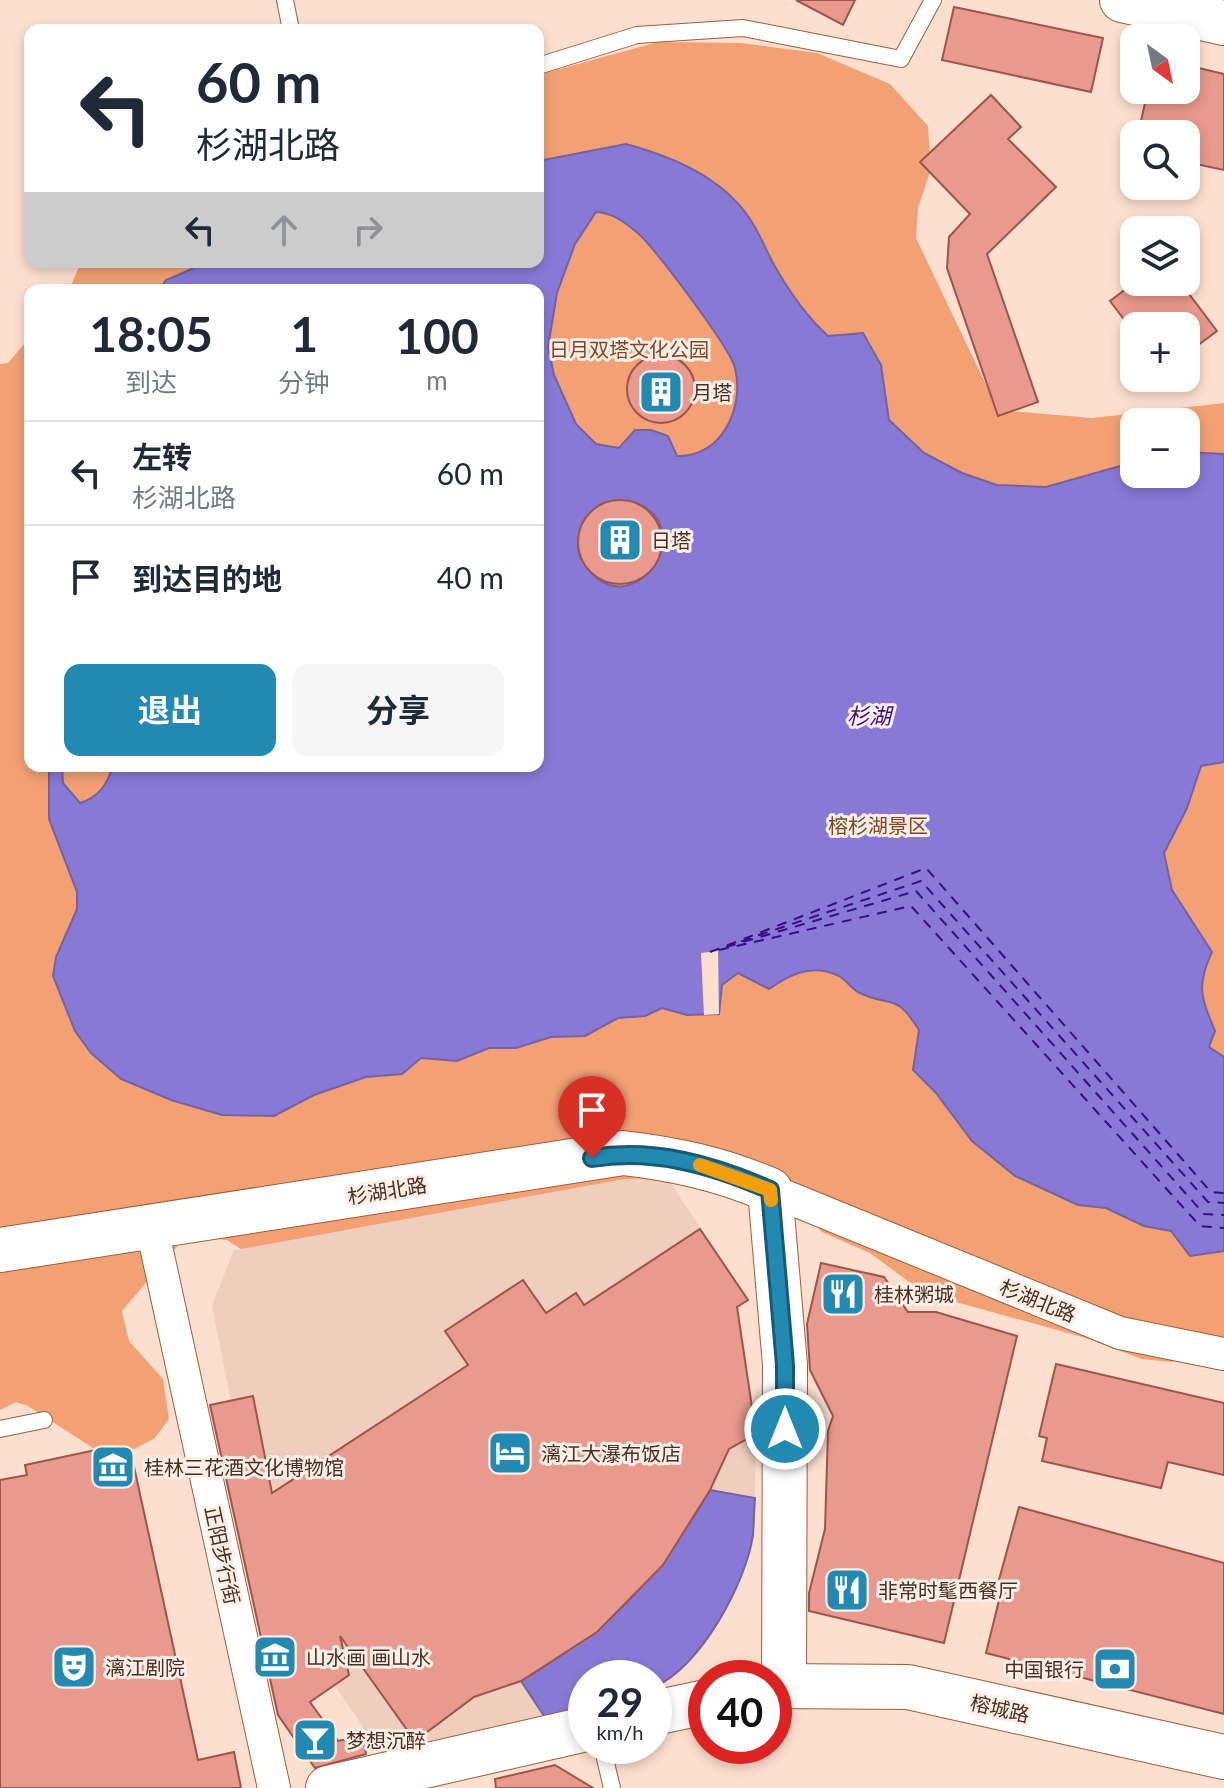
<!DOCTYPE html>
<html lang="zh">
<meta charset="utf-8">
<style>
body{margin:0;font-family:Lato,"Noto Sans SC",sans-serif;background:#f6f6f7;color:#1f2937;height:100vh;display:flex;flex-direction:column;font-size:30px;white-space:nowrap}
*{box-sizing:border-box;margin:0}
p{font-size:26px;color:#747a83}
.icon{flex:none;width:44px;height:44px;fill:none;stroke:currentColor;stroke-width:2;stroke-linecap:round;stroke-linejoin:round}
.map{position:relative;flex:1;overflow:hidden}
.sheet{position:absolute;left:24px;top:284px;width:520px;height:488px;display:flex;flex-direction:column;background:#fff;border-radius:16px;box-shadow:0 4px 12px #0003}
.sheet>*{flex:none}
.hud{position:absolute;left:24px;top:24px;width:520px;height:244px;border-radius:16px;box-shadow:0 4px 12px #0003;background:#fff;color:#1f2937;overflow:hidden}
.needle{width:52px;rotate:147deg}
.buttons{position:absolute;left:1120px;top:24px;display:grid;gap:16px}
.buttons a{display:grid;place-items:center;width:80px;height:80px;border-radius:16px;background:#fff;box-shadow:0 4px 12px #0003;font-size:40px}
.speed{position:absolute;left:568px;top:1660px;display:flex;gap:16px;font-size:40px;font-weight:700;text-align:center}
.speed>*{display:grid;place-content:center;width:104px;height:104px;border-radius:50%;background:#fff;box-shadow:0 4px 12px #0003;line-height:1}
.speed small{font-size:20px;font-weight:400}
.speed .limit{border:12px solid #d22;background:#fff;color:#111}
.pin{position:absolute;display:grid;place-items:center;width:68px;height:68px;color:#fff;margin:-82px -34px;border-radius:50% 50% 50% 0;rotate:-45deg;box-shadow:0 0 8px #0007}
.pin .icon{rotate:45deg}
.me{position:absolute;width:88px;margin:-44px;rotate:0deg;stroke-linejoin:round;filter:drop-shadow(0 0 6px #0008)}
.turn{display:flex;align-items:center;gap:28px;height:168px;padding:0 40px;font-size:36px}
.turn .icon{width:104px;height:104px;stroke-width:2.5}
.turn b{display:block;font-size:56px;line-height:68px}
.lanes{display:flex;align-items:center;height:76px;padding:0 40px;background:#0003;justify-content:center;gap:40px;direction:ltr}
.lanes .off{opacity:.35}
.eta{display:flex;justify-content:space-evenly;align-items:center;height:136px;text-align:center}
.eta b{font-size:48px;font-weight:700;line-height:56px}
.button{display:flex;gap:16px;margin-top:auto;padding:16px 40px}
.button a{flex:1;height:92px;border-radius:16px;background:#228ab2;color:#fff;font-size:32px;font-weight:700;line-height:92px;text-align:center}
.button a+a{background:#f6f6f7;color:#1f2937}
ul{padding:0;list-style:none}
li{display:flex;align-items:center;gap:24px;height:104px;padding:0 40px;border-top:2px solid #e0e1e3}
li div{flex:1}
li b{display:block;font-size:30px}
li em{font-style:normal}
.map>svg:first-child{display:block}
</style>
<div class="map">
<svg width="1224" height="1788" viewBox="0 0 1224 1788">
<rect width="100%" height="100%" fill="#fddfcf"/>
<path fill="#efcebd" d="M625,1179H668L748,1300L737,1308L756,1433L755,1498L753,1537L737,1585L708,1639L667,1681L654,1687V1678H586V1709L544,1716L383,1756L303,1639L253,1396L231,1401L212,1306L234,1250Z"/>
<path fill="#f3a174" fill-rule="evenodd" d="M658,42L741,43L817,53L890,84L928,126L931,169L918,208L916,238L998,410L1092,418L1224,403V1347L1212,1344L1172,1362L1142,1359L1086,1338L956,1302L912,1284L870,1253L822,1232L772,1175L625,1179L241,1249L227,1240L186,1236L122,1311L129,1341L163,1379L169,1419L155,1438L121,1456L105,1448L96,1450L28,1406L16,1402L0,1410V364L8,363L30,337V766H538V290H69L81,262H538V75ZM1134,422H1186V474H1134Z"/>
<path fill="#8879d6" stroke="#75629f" stroke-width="2" fill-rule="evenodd" d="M626,144C673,157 722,177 750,219C759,232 765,248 773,263C788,290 805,315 828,336L863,333L881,365L889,420L924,453L962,473L997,485L1046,487L1134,462V474H1186V452L1224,454V762L1201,766L1187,808L1164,853L1172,890L1212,952C1196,986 1201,997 1215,1031L1209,1047L1224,1057V1251L1190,1256L1171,1231L1144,1226L1106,1208L1078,1205L1015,1176L972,1141L936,1093L913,1070L919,1030C894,990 891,1009 858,992C851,988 846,980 839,976C813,963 790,974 769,989L738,973L722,985L719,1014L687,1015L662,1008L645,1016L618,1018L585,1036L551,1037L516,1048H489L457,1061L421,1058L402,1074L366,1077L314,1095L274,1116L222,1115L171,1100L121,1079L91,1053L75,1031L53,976L56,957L77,909V892L49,819V766H62L63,783L80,803C97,798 109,784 112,766H538V290H159L166,280L208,262H538V161ZM596,212C611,213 622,220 634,230C651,242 730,348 735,368C745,408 721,458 677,456L668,436L651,430H635L619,448L596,444L576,424L554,375L548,347L557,293L575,244ZM616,500C711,506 640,630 589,570C564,542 585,509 616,500Z
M710,1490L755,1498C754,1510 754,1523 753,1535C746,1583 700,1668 654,1687V1678H586V1709L544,1716L521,1681C614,1624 654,1585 710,1490Z"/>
<path fill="#fddfcf" d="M718,951L719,1014L704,1015L701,953Z"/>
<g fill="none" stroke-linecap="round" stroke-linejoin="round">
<path stroke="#370f80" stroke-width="2" stroke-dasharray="10 8" stroke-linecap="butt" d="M741,941L921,881L1208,1202L1224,1203
M726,947L916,891L1204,1214L1224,1215
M719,950L911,906L1200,1226L1224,1228
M710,952L926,868L1211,1192L1224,1193"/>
</g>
<path fill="#e9998d" stroke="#9d554b" stroke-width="2" d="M796,0H855L843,25Z
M954,7L1103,38L1091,92L942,60Z
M1186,65L1224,74V170L1186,162V134H1138L1148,90H1186Z
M991,95L1021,127L1008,139L1056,187L987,254L1038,402L998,416L947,268L949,237L970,214L920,162Z
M1135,282H1180L1217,331L1186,354V326H1129L1110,301Z
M627 389a34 34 0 1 1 68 0a34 34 0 1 1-68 0Z
M578 542a42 42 0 1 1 84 0a42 42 0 1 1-84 0Z
M700,1229L748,1300L737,1307L756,1434L729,1449L710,1490L663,1565L597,1632L521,1681L474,1697L415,1741L340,1636L349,1675L310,1702L338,1741L362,1736L366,1754L315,1768L278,1715L210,1405L253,1396L272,1493L468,1365L445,1331L523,1280L546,1313L576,1293L584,1305Z
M821,1263L884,1277L908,1312H936L1017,1336L944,1643L809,1611V1593L825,1529L828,1431L833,1416L810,1370L807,1324Z
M1056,1364L1224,1403V1475L1168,1462L1161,1488L1042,1461L1047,1438L1039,1436Z
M105,1448L133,1462L198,1760L234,1752L241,1788H0V1480L27,1475L25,1465Z
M1019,1507L1224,1563V1714L986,1653L1002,1588L997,1587Z
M555,1765L593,1788H496L495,1779Z"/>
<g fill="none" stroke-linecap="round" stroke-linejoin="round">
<g stroke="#9e5e39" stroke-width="18">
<path id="lane" d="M285,0L291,30
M538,66L637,35L743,28L901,59L933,0
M0,1429L44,1420
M602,1746L612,1788"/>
</g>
<g stroke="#9e5e39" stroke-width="34">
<path id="street" d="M770,1190L1120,1333L1224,1354
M152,1228L274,1788"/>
</g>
<g stroke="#9e5e39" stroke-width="46">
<path id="secondary" d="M1122,0L1224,23
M0,1250L623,1153C675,1159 721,1169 770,1190L785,1365L784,1684
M774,1686L908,1687L1224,1757
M654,1713L706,1702
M328,1788L586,1729"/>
</g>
<use href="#lane" stroke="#fff" stroke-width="16"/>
<use href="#street" stroke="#fff" stroke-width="32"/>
<use href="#secondary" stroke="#fff" stroke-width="44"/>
</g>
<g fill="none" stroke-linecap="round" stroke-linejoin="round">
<g stroke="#165a74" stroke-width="20">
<path id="route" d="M592,1158C654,1148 713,1165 770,1190L785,1365V1429"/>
</g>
<use href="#route" stroke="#228ab2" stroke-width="14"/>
<path stroke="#f59e0b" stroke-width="14" d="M700,1165L770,1190L771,1200"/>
</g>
<defs>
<g id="building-square" transform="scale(2.3)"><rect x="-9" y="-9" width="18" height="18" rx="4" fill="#228ab2" stroke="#ffefe8"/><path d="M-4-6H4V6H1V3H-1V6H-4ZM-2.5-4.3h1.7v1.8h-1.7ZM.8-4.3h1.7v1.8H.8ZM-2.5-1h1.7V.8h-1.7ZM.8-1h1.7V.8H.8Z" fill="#fff"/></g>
<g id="restaurant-square" transform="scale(2.3)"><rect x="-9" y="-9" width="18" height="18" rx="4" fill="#228ab2" stroke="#ffefe8"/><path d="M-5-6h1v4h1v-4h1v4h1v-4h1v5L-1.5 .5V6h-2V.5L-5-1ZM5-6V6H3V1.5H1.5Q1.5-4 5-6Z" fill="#fff"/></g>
<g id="hotel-square" transform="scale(2.3)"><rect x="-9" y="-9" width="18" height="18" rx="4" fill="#228ab2" stroke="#ffefe8"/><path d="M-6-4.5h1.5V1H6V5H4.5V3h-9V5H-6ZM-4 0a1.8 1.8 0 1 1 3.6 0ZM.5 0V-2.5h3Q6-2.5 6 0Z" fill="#fff"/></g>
<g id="museum-square" transform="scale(2.3)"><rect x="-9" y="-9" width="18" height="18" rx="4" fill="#228ab2" stroke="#ffefe8"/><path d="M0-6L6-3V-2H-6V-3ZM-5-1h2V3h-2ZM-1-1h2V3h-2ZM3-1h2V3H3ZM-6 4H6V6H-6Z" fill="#fff"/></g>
<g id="theatre-square" transform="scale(2.3)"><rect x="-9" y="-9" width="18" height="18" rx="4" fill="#228ab2" stroke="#ffefe8"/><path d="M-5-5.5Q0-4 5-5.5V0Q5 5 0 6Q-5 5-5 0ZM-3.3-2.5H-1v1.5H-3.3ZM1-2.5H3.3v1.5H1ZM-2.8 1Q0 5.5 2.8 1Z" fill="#fff"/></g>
<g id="bank-square" transform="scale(2.3)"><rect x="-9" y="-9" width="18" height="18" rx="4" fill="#228ab2" stroke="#ffefe8"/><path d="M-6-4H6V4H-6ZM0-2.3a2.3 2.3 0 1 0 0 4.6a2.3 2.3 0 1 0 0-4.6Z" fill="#fff"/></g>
<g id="bar-square" transform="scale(2.3)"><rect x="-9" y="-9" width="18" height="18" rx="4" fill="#228ab2" stroke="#ffefe8"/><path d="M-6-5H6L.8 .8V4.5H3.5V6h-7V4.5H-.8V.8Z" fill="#fff"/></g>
</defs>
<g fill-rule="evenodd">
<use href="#building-square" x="661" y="392"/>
<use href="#building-square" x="620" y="540"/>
<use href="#restaurant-square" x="843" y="1294"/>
<use href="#hotel-square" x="510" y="1453"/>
<use href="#museum-square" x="113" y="1467"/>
<use href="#restaurant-square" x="847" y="1590"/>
<use href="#museum-square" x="275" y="1657"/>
<use href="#theatre-square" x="74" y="1667"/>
<use href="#bank-square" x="1115" y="1669"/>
<use href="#bar-square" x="315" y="1740"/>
</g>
<g text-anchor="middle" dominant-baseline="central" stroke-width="6" stroke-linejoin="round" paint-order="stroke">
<g font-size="20" fill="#83441e" stroke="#ffefe8">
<text x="629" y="349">日月双塔文化公园</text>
<text x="878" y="825">榕杉湖景区</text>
</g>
<g font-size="20" fill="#4a2e1f" stroke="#ffefe8" text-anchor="start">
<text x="692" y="392">月塔</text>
<text x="651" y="540">日塔</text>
<text x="874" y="1294">桂林粥城</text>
<text x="541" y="1453">漓江大瀑布饭店</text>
<text x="144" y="1467">桂林三花酒文化博物馆</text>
<text x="878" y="1590">非常时髦西餐厅</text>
<text x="306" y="1657">山水画 画山水</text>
<text x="105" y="1667">漓江剧院</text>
<text x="1084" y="1669" text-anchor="end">中国银行</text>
<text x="346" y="1740">梦想沉醉</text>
</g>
<g font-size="20" fill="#4a2e1f" stroke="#ffefe8">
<text transform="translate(387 1190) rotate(-9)">杉湖北路</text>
<text transform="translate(1038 1300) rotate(22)">杉湖北路</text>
<text transform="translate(223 1555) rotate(78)">正阳步行街</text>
<text transform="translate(1000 1708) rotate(13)">榕城路</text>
</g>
<g font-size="22" font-style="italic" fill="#370f80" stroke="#ffefe8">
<text x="869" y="715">杉湖</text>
</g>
</g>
</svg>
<div class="buttons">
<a><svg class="needle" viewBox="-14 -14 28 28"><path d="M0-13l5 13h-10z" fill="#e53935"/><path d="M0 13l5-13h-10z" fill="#747a83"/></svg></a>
<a><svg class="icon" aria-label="search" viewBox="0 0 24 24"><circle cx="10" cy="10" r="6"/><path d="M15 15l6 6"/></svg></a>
<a><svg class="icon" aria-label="layers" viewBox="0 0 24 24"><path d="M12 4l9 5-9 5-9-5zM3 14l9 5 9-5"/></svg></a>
<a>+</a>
<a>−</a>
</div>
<div class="speed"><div>29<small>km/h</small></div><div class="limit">40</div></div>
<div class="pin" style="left:592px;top:1158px;background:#d93025"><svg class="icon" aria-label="arrive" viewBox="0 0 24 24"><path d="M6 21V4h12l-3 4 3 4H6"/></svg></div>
<svg class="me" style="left:785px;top:1429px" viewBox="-20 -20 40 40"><circle r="17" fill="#228ab2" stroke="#fff" stroke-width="3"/><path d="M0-11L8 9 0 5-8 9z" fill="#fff"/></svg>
<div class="hud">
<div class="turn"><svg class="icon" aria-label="left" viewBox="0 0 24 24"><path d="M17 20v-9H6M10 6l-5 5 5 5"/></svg><div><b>60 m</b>杉湖北路</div></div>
<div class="lanes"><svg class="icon" aria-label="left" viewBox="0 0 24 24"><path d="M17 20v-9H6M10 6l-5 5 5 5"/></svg><svg class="icon off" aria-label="ahead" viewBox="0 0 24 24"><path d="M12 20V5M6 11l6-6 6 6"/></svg><svg class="icon off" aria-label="right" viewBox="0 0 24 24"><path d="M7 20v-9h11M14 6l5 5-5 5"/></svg></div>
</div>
<section class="sheet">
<div class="eta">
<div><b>18:05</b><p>到达</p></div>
<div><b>1</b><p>分钟</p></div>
<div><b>100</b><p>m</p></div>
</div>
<ul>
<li><svg class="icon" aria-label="left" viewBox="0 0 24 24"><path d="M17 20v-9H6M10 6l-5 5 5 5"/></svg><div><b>左转</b><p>杉湖北路</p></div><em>60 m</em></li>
<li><svg class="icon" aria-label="arrive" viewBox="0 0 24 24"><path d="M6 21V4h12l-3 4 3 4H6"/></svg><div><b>到达目的地</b></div><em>40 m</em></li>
</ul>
<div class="button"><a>退出</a><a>分享</a></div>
</section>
</div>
